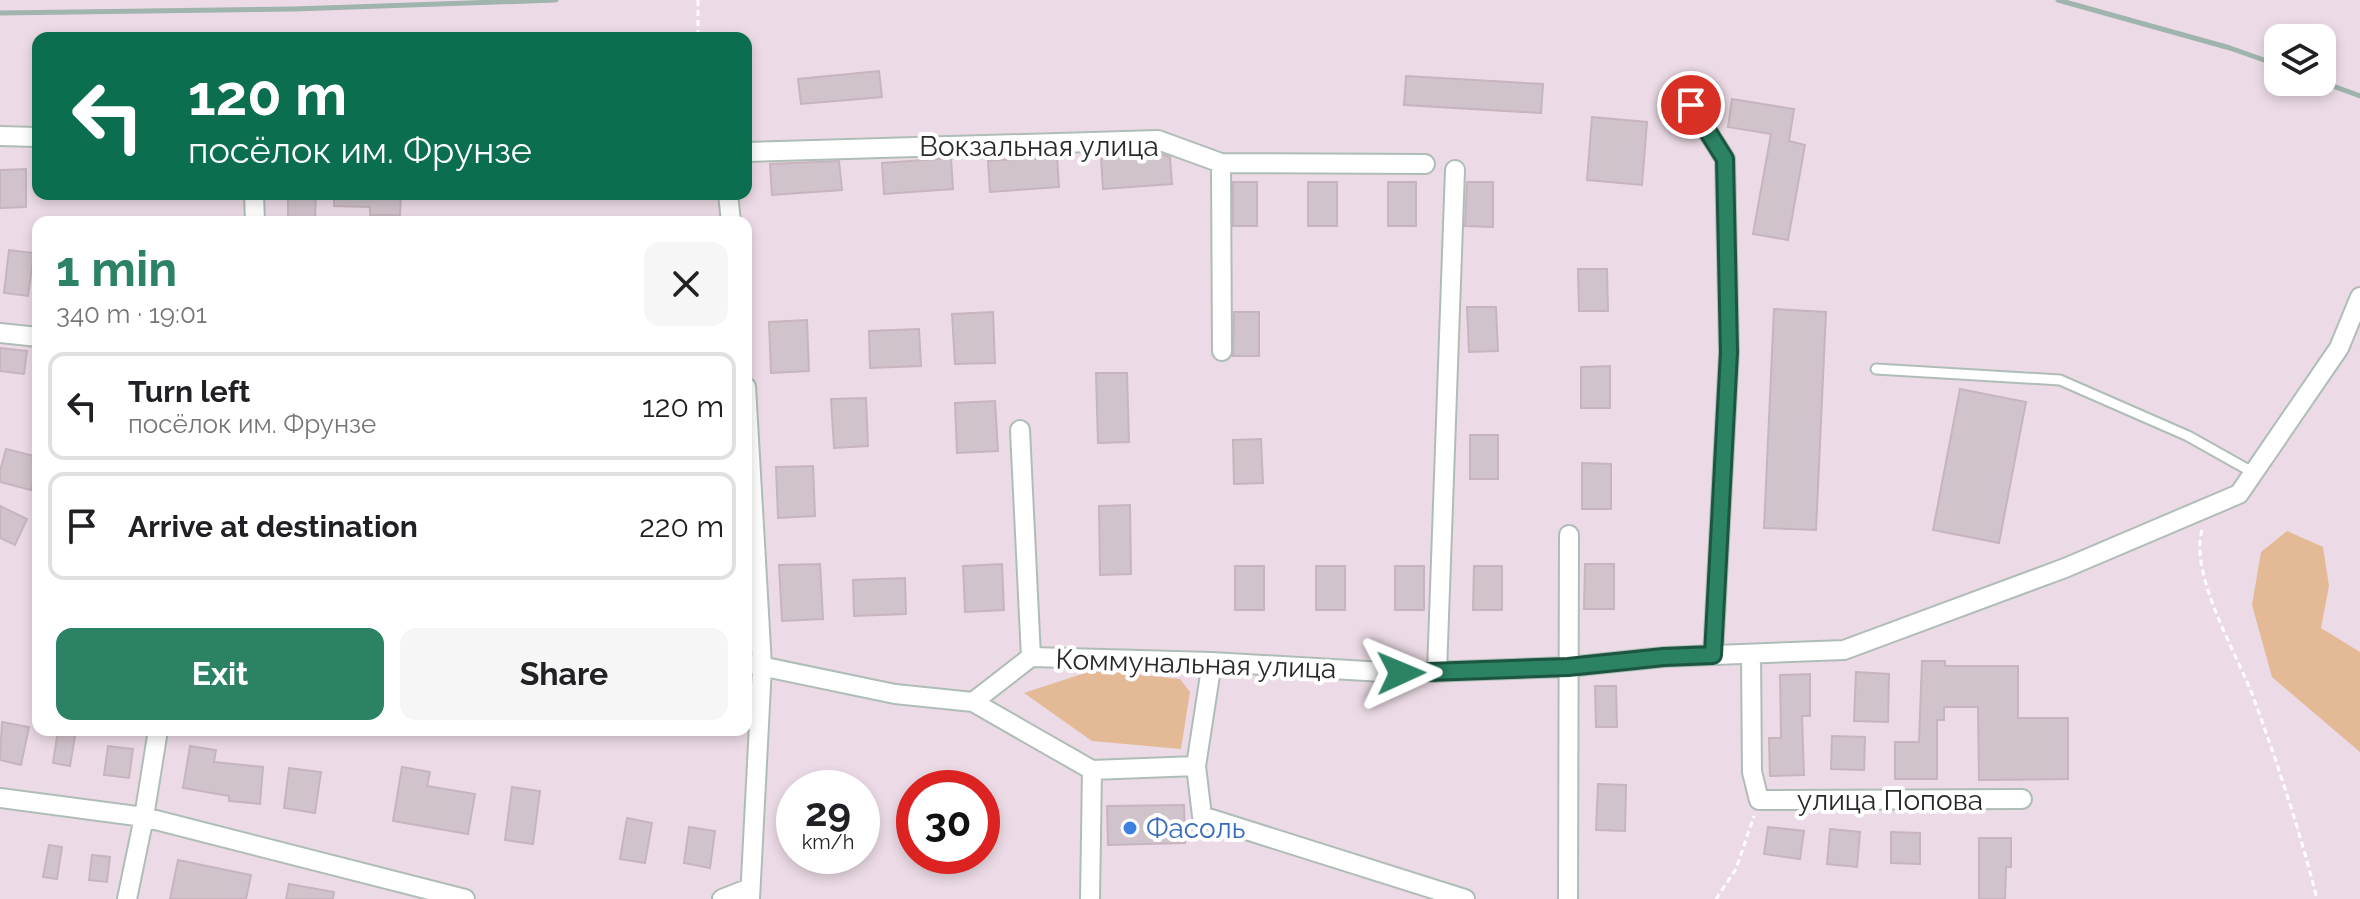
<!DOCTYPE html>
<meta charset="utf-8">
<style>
body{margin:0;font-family:Raleway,sans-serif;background:#f6f6f6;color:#202124;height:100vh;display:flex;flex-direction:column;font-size:30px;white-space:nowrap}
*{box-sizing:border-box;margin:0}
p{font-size:26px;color:#757577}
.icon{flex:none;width:44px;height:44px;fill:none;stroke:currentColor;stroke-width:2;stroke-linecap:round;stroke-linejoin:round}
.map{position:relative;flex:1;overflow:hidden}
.panel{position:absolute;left:32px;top:216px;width:720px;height:520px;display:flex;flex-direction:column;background:#fff;border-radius:16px;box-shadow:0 4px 12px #0003}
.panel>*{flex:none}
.hud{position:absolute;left:32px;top:32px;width:720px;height:168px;border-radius:16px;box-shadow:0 4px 12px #0003;background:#0b6e4f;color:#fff;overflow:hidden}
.tools{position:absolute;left:2264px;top:24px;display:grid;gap:16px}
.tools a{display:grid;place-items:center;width:72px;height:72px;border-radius:16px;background:#fff;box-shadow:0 4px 12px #0003;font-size:40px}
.speed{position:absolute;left:776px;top:770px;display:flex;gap:16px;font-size:40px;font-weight:700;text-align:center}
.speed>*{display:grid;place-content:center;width:104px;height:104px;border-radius:50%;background:#fff;box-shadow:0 4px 12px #0003;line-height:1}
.speed small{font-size:20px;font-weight:400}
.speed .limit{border:12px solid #d22;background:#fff;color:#111}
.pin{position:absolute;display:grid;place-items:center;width:68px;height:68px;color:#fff;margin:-34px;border:4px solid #fff;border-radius:50%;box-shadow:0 2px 8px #0007}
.me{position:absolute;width:88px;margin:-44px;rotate:89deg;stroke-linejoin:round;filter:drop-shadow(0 0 6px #0008)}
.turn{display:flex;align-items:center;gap:28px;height:168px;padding:0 24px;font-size:36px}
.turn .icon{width:104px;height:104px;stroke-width:2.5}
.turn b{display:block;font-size:56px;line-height:68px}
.round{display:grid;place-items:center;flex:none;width:84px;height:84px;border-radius:16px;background:#f6f6f6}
.headline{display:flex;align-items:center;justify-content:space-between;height:136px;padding:0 24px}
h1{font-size:48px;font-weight:700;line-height:60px;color:#2b8363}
.cta{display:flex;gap:16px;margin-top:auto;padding:16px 24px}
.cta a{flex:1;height:92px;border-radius:16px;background:#2b8363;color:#fff;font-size:32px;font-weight:700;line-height:92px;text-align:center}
.cta a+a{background:#f6f6f6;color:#202124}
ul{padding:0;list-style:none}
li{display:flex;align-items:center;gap:24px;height:108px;margin:0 16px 12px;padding:0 8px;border:4px solid #e0e0e0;border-radius:16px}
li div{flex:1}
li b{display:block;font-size:30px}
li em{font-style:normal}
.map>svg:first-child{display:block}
</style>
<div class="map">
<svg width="2360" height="899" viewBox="0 0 2360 899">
<rect width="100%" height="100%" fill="#ecdbe6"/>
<path fill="#e3b996" d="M2287,531L2323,547L2329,586L2321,628L2360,652V752L2272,677L2252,605L2261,552Z
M1094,670L1180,679L1190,692L1181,749L1092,741L1024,693Z"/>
<path fill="#d1c3cb" stroke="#c7b4bf" stroke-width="2" d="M879,71L882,97L801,104L798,79Z
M1406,76L1543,84L1541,113L1404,105Z
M1732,99L1794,109L1789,141L1805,145L1788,240L1753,234L1771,134L1728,127Z
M1592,117L1647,122L1642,185L1587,180Z
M1161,154L1170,157L1172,184L1103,189L1101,158Z
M1057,156L1059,187L990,192L988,161Z
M951,158L953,189L884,194L882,163Z
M839,161L842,190L772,195L770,164Z
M26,169V207L0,208V170Z
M1233,182H1257V226H1233Z
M1308,182H1337V226H1308Z
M1388,182H1416V226H1388Z
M1467,182H1493V227L1465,226Z
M288,194H316L315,218H288Z
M334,194H401L400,215H370V207L334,206Z
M9,250L34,253L28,296L4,293Z
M1578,269H1607L1608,311H1579Z
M1467,307H1496L1498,351L1469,352Z
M1774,309L1826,312L1816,530L1764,528Z
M993,312L995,363L955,364L952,314Z
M1234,312H1259V356H1233Z
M807,320L809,371L771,373L769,322Z
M919,329L921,366L870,368L869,331Z
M0,348L27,351L24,374L0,371Z
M1610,366V408H1581V367Z
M1096,373H1127L1129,442L1098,443Z
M1960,389L2026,402L1999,543L1933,530Z
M866,398L868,446L834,448L831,399Z
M995,401L998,451L957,453L955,403Z
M1470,435H1498V479H1470Z
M1261,439L1263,483L1234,484L1233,440Z
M6,449L38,457L31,490L0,482V471Z
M1582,463L1611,464V509H1582Z
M813,466L815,516L778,518L776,467Z
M1130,505L1131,574L1100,575L1099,506Z
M0,506L27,519L15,545L0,538Z
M820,564L823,619L782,621L779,565Z
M1002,564L1004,610L965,612L963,566Z
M1585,564H1614V609H1584Z
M1235,566H1264V610H1235Z
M1316,566H1345V610H1316Z
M1395,566H1424V610H1395Z
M1474,566H1502V610H1473Z
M905,578L906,614L854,616L853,580Z
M1922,661H1945V666H2018V718H2068V779L1979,780L1978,707H1944V720H1937V779H1895V742H1919Z
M1856,672L1889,674L1888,722L1854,721Z
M1810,674V716H1802L1804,775L1770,776L1769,738H1781L1780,675Z
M1595,686H1616L1617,727H1596Z
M2,722L29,727L21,765L0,760Z
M58,730H76L70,766L53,763Z
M1832,736L1865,737L1864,770L1831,769Z
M108,746L133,749L129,778L104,775Z
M190,746L216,750L214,762L263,767L260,804L229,801V796L183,788Z
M402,767L430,772L427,786L475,794L468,834L393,821Z
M289,768L321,772L315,813L284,808Z
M1598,784L1626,785L1625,831L1596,830Z
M512,787L540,791L533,844L505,840Z
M1184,805L1185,843L1108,845L1107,806Z
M627,818L652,823L645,863L620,859Z
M689,827L715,831L710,868L684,863Z
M1768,827L1804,831L1800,859L1764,854Z
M1830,829L1860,832L1857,867L1827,864Z
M1891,832L1920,833V864L1891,863Z
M1979,838H2011V867H2006L2005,899H1979Z
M49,845L62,847L57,879L43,877Z
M92,855L110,857L107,882L89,880Z
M178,860L251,875L246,899H170Z
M289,884L334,892L333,899H286Z"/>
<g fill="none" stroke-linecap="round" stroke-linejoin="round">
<g stroke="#afbdb7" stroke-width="13">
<path id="service" d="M1876,369L2060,380L2188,436L2254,473"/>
</g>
<g stroke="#afbdb7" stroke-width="22">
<path id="minor" d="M1691,105L1725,159L1729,352L1713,655
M0,136L38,137
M746,152L1158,140L1221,163L1425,164
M1221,163L1222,351
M254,194L255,222
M728,194L731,222
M0,333L38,337
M746,387L762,666L750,899
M1020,430L1031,657
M1751,654L1752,772L1759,800L2022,799
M1212,662L1196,766L1202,816L1465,899
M746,663L895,694L973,702L1031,657L1212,662L1401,673L1568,667L1664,657L1844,650L2065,568L2239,494L2339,348L2360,297
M1437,672L1455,170
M973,702L1092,770L1196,766
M0,798L144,817L465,899
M127,899L144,817L158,730
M722,899L750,888
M1090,899L1092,770
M1568,899L1569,535"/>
</g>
<path stroke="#fff" stroke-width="3" stroke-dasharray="6 4" stroke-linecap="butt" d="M698,0V38
M2202,530C2189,576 2238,655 2254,699C2278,765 2300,831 2317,899
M1716,899L1736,869L1754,816"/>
<use href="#service" stroke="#fff" stroke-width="9"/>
<use href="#minor" stroke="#fff" stroke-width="18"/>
<path stroke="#9eb4ac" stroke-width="5" d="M2058,0L2230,48L2278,65
M0,13L294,9L556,0
M2322,82L2360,96"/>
</g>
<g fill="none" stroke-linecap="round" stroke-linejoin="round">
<g stroke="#1c5540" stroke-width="20">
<path id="route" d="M1401,673L1568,667L1664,657L1713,655L1729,352L1725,159L1691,105"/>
</g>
<use href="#route" stroke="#2b8363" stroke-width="14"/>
</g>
<circle fill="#3f7fe0" stroke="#fff" stroke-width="3" cx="1130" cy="828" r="8"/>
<g text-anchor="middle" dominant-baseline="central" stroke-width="8" stroke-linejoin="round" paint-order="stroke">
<g font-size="28" fill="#292929" stroke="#fff">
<text x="1039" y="146">Вокзальная улица</text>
<text transform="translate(1196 664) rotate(2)">Коммунальная улица</text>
<text x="1890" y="800">улица Попова</text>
</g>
<g font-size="28" fill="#366cbe" stroke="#fff" text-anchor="start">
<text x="1146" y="828">Фасоль</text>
</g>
</g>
</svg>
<div class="tools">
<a><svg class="icon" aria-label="layers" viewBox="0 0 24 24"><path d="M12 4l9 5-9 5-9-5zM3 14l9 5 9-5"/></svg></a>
</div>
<div class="speed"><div>29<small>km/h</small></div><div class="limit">30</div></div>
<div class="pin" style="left:1691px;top:105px;background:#d93025"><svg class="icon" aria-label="arrive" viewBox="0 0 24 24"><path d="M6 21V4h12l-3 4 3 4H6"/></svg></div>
<svg class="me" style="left:1401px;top:673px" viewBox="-20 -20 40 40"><path d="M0-17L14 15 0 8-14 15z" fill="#2b8363" stroke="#fff" stroke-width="4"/></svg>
<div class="hud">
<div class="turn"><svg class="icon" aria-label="left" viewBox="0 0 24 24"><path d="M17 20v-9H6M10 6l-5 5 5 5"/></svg><div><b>120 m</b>посёлок им. Фрунзе</div></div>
</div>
<section class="panel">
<div class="headline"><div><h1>1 min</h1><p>340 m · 19:01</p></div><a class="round"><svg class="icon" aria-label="close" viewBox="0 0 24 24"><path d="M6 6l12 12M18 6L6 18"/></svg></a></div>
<ul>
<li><svg class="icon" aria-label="left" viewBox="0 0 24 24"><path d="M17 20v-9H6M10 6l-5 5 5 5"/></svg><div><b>Turn left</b><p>посёлок им. Фрунзе</p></div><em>120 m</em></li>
<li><svg class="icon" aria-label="arrive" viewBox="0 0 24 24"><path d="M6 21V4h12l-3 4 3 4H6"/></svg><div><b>Arrive at destination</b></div><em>220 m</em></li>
</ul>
<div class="cta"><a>Exit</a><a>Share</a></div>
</section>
</div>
